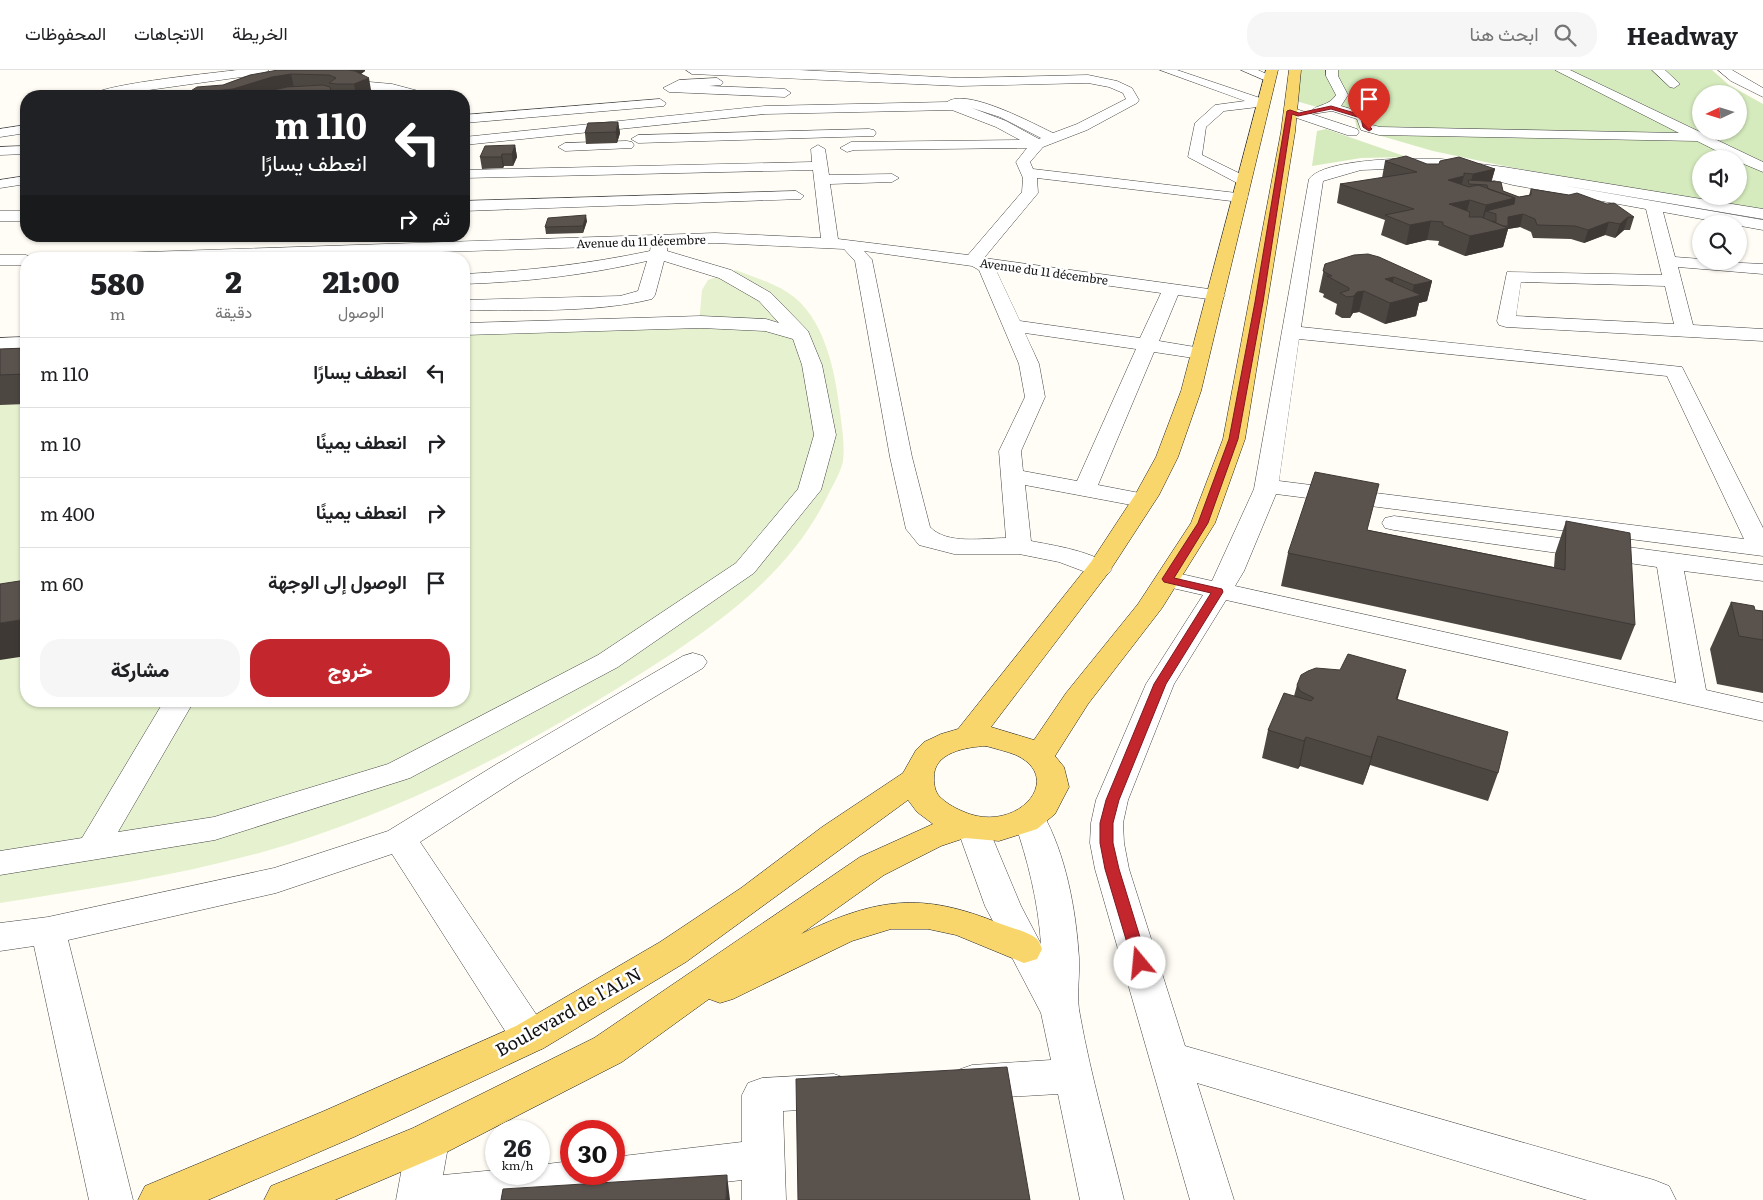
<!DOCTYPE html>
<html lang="ar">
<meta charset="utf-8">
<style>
body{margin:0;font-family:Literata,Vazirmatn,serif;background:#f6f6f6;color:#202124;direction:rtl;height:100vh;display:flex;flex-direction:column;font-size:19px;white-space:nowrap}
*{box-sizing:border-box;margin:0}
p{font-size:16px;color:#757577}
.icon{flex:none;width:28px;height:28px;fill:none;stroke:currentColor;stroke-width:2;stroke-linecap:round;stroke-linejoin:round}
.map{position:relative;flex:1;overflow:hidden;direction:ltr}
.side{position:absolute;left:20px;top:182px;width:450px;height:455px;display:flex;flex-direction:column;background:#fff;border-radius:20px;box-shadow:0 1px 4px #0004;direction:rtl}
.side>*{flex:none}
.guide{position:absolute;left:20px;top:20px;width:450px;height:152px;border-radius:20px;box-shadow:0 1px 4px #0004;direction:rtl;background:#202124;color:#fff;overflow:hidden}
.needle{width:32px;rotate:266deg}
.fabs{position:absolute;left:1692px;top:15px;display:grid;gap:10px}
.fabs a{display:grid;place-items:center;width:55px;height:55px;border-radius:50%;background:#fff;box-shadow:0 1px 4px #0004;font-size:25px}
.speed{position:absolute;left:485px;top:1050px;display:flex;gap:10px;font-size:25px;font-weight:700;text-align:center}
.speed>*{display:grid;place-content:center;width:65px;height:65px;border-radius:50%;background:#fff;box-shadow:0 1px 4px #0004;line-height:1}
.speed small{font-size:12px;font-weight:400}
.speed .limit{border:8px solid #d22;background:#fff;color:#111}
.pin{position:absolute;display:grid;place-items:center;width:42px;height:42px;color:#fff;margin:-51px -21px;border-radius:50% 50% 50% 0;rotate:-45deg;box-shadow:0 0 5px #0007}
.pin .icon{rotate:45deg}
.me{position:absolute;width:55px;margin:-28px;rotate:343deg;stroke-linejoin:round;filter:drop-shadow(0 0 4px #0008)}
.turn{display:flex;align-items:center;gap:18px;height:105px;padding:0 20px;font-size:22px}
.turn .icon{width:65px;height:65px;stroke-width:2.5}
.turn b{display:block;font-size:35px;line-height:42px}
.then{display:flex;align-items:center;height:48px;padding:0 20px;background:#0003;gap:10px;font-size:19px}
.eta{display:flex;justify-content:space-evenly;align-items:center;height:85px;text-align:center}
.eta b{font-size:30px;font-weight:800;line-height:35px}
.action{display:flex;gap:10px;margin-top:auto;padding:10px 20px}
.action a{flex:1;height:58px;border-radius:20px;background:#c4262e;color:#fff;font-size:20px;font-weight:800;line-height:58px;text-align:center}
.action a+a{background:#f6f6f6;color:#202124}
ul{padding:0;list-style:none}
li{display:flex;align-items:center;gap:15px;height:70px;padding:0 20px;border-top:1px solid #e0e0e0}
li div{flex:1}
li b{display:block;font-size:19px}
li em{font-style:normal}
header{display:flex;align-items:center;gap:30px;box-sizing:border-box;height:70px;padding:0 25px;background:#fff;border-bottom:1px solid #e0e0e0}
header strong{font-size:24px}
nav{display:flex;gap:28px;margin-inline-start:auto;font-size:18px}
.search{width:350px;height:45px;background:#f6f6f6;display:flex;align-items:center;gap:12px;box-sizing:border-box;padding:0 18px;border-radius:20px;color:#757577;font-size:19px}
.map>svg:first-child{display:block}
</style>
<header>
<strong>Headway</strong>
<div class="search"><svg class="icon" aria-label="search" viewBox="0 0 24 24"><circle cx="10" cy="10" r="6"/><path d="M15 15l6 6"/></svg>ابحث هنا</div>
<nav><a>الخريطة</a><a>الاتجاهات</a><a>المحفوظات</a></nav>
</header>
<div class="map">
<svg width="1763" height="1130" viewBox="0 0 1763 1130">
<rect width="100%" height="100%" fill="#fffdf5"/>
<path fill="#d5ebbd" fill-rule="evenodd" d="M1301,0H1712L1729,15L1763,34V141L1514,98L1433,81L1357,59L1355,48L1296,31ZM1701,24H1739V61H1701ZM1701,89H1739V126H1701Z
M1326,59L1407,87L1361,88L1312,96L1317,61Z"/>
<path fill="#e6f2cf" d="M736,200C752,207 772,212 787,222C825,246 835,301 840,342C842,358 845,375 843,391C841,402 833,415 828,425C785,514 699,567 618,618C515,682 406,737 290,774C196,803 97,818 0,833V269L26,268V631H464V260L699,254L702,220L708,210Z"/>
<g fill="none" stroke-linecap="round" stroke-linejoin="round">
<g stroke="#444" stroke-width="1">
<path id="minor" d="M237,0H269L263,4L106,26H90C100,14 214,3 237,0Z
M686,0H799L960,8L1088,5L1117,11L1132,18L1139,30L1137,33L1087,60L1043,77L1030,92L1033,99L1245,124L1248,127L1245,130L1240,132L1037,108L1038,123L984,188L1216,220L1222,221L1225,225L1222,229L1216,230L1178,225L1159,271L1207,279L1210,283L1207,287L1200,289L1154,282L1098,415L1150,425L1154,430L1150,435L1142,437L1025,415L1031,471C1051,475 1100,482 1112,499L1108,504L1099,507L1059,492L1019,484H954L919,475L906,459L890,387L855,191L844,179L715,173L668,174L667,181L731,200L771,223L808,261L822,295L836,365L821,420L754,503L618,597L410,708L215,770L0,805V781L82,768L164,631H194L118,762L214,747L388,694L598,585L736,493L798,419L814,365L802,295L793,269L765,261L701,258L464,265V253L701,246L766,249L779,253L759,231L719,208L664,191L655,225L652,229C596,243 523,240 464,240V230L620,226L638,221L647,191C587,205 526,212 464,214V204C527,201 588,194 650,181L651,175L228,189H55L57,185L715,163L821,168L813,100L464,108V100L812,92L811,79L818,75L825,79L829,105L892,104L899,108L892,112L830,114L838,169L968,185L1022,122L1023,108L1016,92L1027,78L854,80L847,82L840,78L851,72L1020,70L996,57L952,40L765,44L464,75V67L765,36L947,32C966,17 1034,54 1053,63L1077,54L1126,29L1123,23L1109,17L1088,13L960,16L692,4ZM972,38L1000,47L1041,68L1039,69L1006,51ZM864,181L972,196L979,200L1019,294L1025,327L999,381L1006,468C983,468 947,475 930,457L912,387L872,190ZM996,200L1161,223L1140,268L1020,251ZM1025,263L1136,279L1077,411L1023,401L1021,381L1045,327L1039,294Z
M1160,0H1177L1266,30L1268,33L1266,36L1224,41L1206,57L1202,85L1249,108L1251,111L1249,114H1239L1188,87L1195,53L1215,35L1245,31Z
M1241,0H1258L1275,8L1269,12Z
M1326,0H1338V6L1348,25L1341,36L1368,44L1372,55L1380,57L1679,63L1555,0H1570L1763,92V102L1739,92V89H1733L1697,71L1379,65L1361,60L1357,49L1332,41L1312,44L1311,41C1318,34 1329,36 1336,25L1326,6Z
M1652,0H1665L1680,14L1674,18L1670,17Z
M1718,0H1732L1763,18V27L1731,11Z
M717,8L723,12L721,15L709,16L785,19L791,23L785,27L669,22L663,18L679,10Z
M347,10L392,14L426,23L428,26H409L392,22L343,17L341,14L343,11Z
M660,29L666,33L664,36L464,53V45Z
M1290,37L1357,59L1359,62L1357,65H1347L1285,44L1284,41Z
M26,55V63L0,67V59Z
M869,59L874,60L876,63L874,66L638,73L631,69L638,65Z
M627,71L632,72L634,75L632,78L565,81L558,77L565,73Z
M26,76V84L0,85V77Z
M1393,89H1441L1504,97L1763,139V149L1561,115L1763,150V160L1663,142L1675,187L1701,189V191L1763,194V204L1678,197L1693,255L1763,259V271L1506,257L1499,255L1497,251L1507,202L1662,205L1646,139L1513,115L1441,97L1361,100L1323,111L1301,257L1682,297L1763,458V486L1276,424L1244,501L1235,516L1676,613L1657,497L1394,460L1385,458L1382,453L1385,448L1394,446L1763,495V511L1684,501L1706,620L1763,633V651L1226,530L1174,614L1128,730L1123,753L1124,773L1129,799L1185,976L1654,1110L1669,1116L1676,1130H1587L1197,1013L1234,1130H1190L1095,799L1090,773L1091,753L1096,730L1146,614L1203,525L1159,515L1155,509L1159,503L1168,501L1212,511L1254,419L1309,109C1321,93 1374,90 1393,89ZM1521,212L1665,216L1674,254L1516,246ZM1299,269L1667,306L1744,469L1279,411Z
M26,106V114L0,118V110Z
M796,121L804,126L801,129L464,141V131Z
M0,141H26V151H0Z
M0,185H26L34,189H26V195H0Z
M26,267V279L0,280V268Z
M693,583L703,586L707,592L703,598L519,708L420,772L544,956L549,967L544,978L530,983L516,978L392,784L276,823L68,870L133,1130H89L34,876L0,881V853L48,847L274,798L388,761L497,694L683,586Z
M1030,739L1042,742C1066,784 1076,840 1079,888C1080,907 1076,927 1080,945C1091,1007 1109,1068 1124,1130H1080L1058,1024L972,1029L958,1024L952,1012L958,1000L972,995L1051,990L1041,943L985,836L957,758L961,750L973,746L985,750L1021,836L1041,874C1038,831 1028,791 1014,750L1018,742Z
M834,1004L848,1009L854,1021L848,1033L834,1038L783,1041L786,1130H742V1110L573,1130H396L407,1071L413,1058L428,1053L443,1058L449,1071L443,1105L496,1100V1104H539V1095L571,1091V1104H614V1087L742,1072V1025L748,1013L762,1008Z"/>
</g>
<g stroke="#222" stroke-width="1">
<path id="major" d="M1266,0H1278L1201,321L1178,387L1159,425L1109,502L991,657L1034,670L1066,623L1138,534L1191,453L1223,369L1281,62L1289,0H1301L1295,62L1245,369L1215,453L1162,538L1088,634L1055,686L1064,697L1069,717L1055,744L1037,759L999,771L965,768L941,776L884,805L801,864C877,828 921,821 1001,854C1011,858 1029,862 1037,869C1039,871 1041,876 1042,879L1037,889L1024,893L956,865L928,859H891L852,871L733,929L720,933L709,929L622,992L443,1084L335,1130H264L271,1116L413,1058L594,968L860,787L933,754L917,742L908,730L686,892L544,978L354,1067L208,1130H138L145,1116L324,1041L516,956L660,872L741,818L822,757L903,703L916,680L924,672L941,664L958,659L1091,492L1135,425L1156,387L1181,321ZM986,676C996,679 1006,681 1016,685C1067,709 1015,766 962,741C953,737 946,733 939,726C935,721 934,715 934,708C933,682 967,677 986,676Z"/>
</g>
<use href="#minor" fill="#fff" fill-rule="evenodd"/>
<use href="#major" fill="#f9d66b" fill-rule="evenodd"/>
</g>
<path fill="#4d4742" d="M365,1L361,4L372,26H187L186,24L223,15L250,5Z
M618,52L620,63L617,73L586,74L585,63Z
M515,75L517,87L513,96H504L503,98L482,99L480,87Z
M1385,91L1427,94H1439L1495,99L1491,112L1503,121L1519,127L1529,125L1531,119L1634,147L1630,160H1624L1615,168L1605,165L1584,173L1571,169L1533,168L1531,162L1520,157L1508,159L1503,177L1465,186L1438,175L1439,171L1427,170L1406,175L1381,165L1385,150L1337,133L1340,114L1382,108Z
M587,151L583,163L546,164L545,157Z
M1325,194L1432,211L1427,231L1419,233L1416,246L1385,254L1359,242L1353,243L1350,248H1342L1335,244L1337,234L1323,227L1324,224L1319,222Z
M26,278V334L0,335V279Z
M1566,451L1635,555L1621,590L1281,516L1288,483L1368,460L1554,497L1555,484Z
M1731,532L1755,540L1763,541V623L1717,614L1710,579Z
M1297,615L1398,630L1498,703L1488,731L1370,695L1363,715L1300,696L1298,699L1262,688L1268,660L1294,626Z"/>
<path fill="#3f3936" d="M349,0H365V1L346,14Z
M291,4L296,26H187L186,24L272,7Z
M369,8L372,26H356L354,14Z
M618,52L620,63L617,73L616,62Z
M515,75L517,87L513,96L512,84Z
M502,84L504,96L503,98L501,87Z
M1495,99L1490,117L1487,115L1470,114L1473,104Z
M1464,106L1459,124L1448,110Z
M1515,128L1523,144L1520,157L1508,159L1503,177L1465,186L1470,166L1508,158V156L1496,144L1486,141L1482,153H1481L1486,135Z
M1470,130L1465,148L1449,134Z
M586,145L587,151L583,163V156Z
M1628,147L1624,160L1615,168L1620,154Z
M1431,151L1427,170L1406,175L1410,155Z
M1609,152L1605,165L1584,173L1588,160Z
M1394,207L1389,227L1385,209Z
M1432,211L1427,231L1419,233L1416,246L1385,254L1390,233L1411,228L1414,215Z
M1364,221L1359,242L1353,243L1350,248L1354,226L1357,222Z
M26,549V586L0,590V553Z
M1406,600L1398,628L1388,657L1396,629Z
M1378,666L1370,695L1363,715L1371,687Z
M1306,667L1300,696L1298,699L1304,671Z
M727,1105L730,1130H726Z"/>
<path fill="#5a524d" stroke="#3f3936" d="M278,0H348L355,1L369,8L354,14H336L329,13L336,8L329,5L291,4L272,7L233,19L186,24L197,17L223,15L250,5Z
M323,15L330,17L332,24L329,26H254L264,22L287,17Z
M618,52L616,62L585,63L588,53Z
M515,75L512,84H502L501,87H480L485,76Z
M1406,86L1427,94H1439L1440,91L1459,87L1495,99L1473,104L1464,103V106L1448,110L1469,117L1478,115L1515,128L1486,135L1470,130L1449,134L1470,142L1469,147H1481L1508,158L1470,166L1443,155V152L1431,151L1410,155L1385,145L1414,139L1340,114L1417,102L1385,91Z
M1468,110L1501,112L1503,121L1519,127L1531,125V119L1569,125L1577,123L1607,134L1614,133L1634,147H1628L1620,154L1609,152L1588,160L1575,156L1537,155L1535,149L1523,144L1508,147V156H1503L1492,151L1496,152V144L1486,141L1514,134L1515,128L1488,119L1487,115L1469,114Z
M586,145L583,156L545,157L548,148Z
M1368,184L1379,187L1432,211L1414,215L1394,207L1385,209L1421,225L1390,233L1364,221L1357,222L1354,226L1347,227L1340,223L1349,220V218L1327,206H1332L1323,201L1325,194L1354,185Z
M26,278V304L0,305V279Z
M1315,402L1379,414L1367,460L1565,500L1566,451L1630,463L1635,555L1288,483Z
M26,510V549L0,553V514Z
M1731,532L1754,536L1755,540L1763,541V570L1739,566Z
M1348,584L1406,600L1396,629L1508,662L1498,703L1378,666L1371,687L1306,667L1304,671L1268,660L1284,623L1311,631L1314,628L1300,621L1297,615L1301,605L1308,601L1316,598L1340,600Z
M1007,997L1030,1130H798L796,1009Z
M727,1105L726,1130H501L503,1119Z"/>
<path fill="#c4262e" stroke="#7f191e" d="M1331,36L1365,46L1368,55L1372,59L1369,61L1363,57L1361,48L1331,39L1298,46L1292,44L1263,232L1238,369L1208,453L1174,508L1222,519L1223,522L1166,614L1119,730L1113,753V773L1119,799L1148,893L1146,897H1135L1133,893L1105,799L1100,773V753L1106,730L1154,614L1211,523L1164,512L1162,509L1198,453L1229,369L1255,232L1287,41L1290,40L1299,43Z"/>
<g text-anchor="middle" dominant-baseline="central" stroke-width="5" stroke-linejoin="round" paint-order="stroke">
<g font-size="12" fill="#111" stroke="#fff">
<text transform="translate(641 171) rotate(-2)">Avenue du 11 décembre</text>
<text transform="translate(1044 201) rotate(8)">Avenue du 11 décembre</text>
</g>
<g font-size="18" fill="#111" stroke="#fff">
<text transform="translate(568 941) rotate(-29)">Boulevard de l'ALN</text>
</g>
</g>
</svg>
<div class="fabs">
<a><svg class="needle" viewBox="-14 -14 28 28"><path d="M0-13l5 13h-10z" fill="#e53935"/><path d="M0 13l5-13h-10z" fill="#757577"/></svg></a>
<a><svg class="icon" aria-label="sound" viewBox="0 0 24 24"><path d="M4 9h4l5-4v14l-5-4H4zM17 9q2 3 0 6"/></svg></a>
<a><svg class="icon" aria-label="search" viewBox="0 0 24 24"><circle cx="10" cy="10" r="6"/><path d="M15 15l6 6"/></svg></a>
</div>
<div class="speed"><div>26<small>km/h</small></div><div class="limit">30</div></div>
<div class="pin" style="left:1369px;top:59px;background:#d93025"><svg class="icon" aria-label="arrive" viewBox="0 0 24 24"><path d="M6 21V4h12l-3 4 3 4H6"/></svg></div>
<svg class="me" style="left:1140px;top:893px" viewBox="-20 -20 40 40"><circle r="19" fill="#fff"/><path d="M0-13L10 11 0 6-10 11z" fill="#c4262e"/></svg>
<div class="guide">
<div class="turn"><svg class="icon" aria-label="left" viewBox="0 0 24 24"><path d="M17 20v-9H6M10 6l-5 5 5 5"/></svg><div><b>110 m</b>انعطف يسارًا</div></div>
<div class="then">ثم<svg class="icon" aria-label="right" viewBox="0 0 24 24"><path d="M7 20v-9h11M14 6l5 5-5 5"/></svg></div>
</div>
<section class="side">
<div class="eta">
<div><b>21:00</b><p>الوصول</p></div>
<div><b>2</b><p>دقيقة</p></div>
<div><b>580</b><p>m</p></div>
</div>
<ul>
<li><svg class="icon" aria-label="left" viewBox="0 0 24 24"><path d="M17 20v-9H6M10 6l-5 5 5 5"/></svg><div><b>انعطف يسارًا</b></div><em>110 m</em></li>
<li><svg class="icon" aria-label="right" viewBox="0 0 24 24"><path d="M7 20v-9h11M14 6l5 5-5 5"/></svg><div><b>انعطف يمينًا</b></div><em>10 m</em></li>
<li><svg class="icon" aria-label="right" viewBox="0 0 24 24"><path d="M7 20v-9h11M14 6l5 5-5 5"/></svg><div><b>انعطف يمينًا</b></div><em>400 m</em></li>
<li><svg class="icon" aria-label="arrive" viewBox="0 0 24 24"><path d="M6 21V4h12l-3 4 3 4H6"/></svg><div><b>الوصول إلى الوجهة</b></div><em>60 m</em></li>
</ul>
<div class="action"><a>خروج</a><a>مشاركة</a></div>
</section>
</div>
